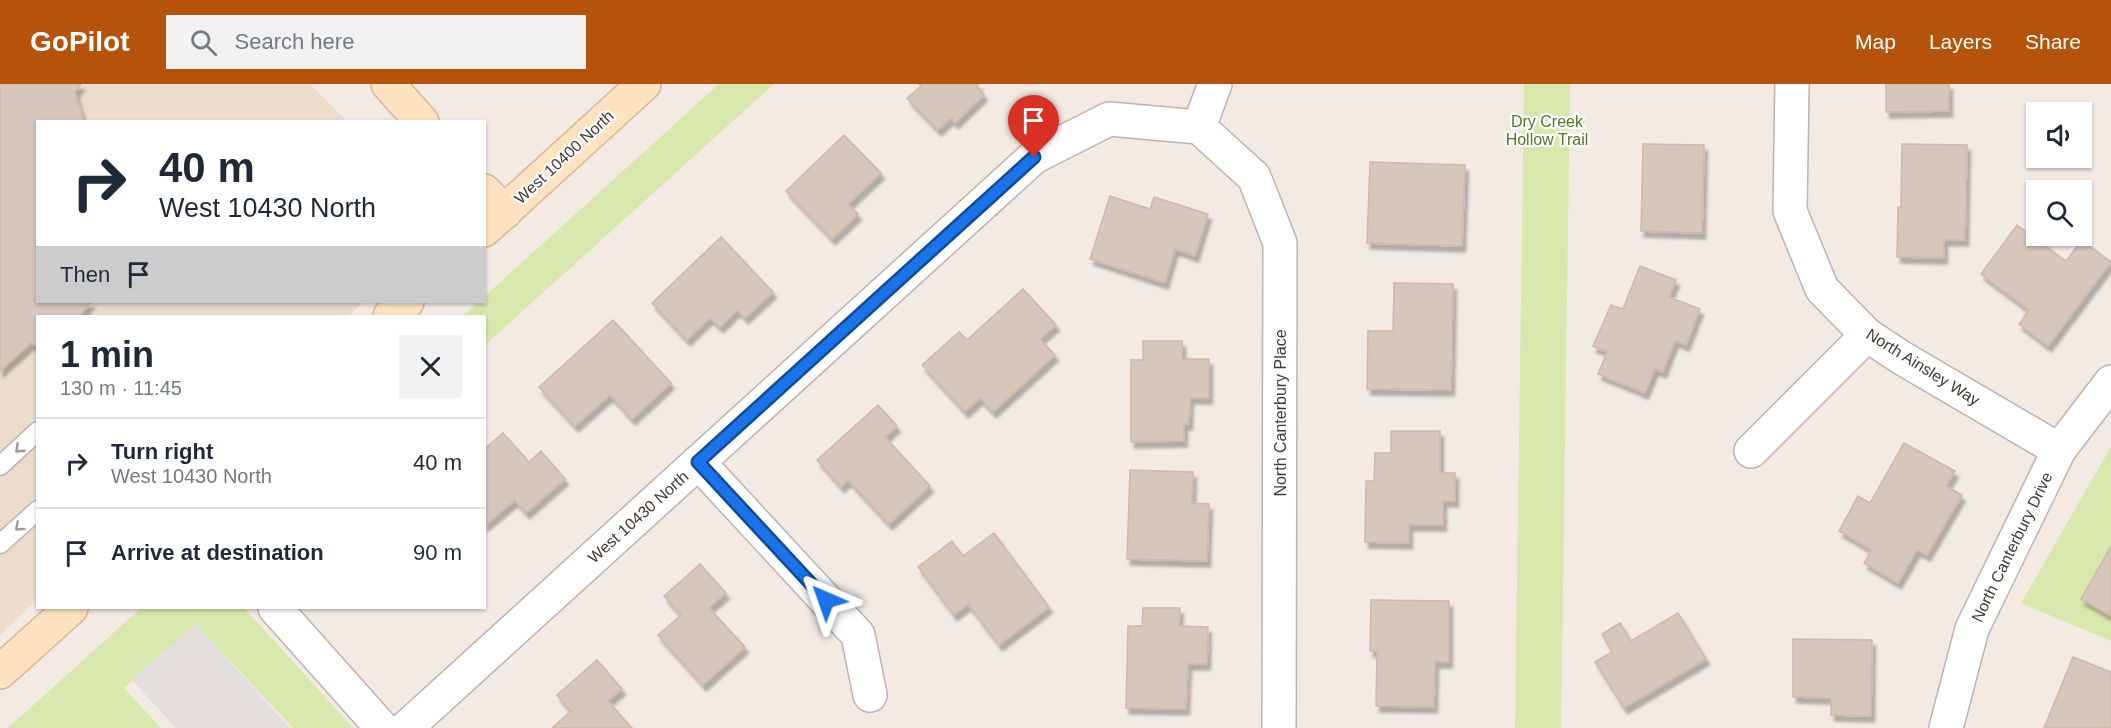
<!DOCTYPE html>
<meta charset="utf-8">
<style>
body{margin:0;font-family:Helvetica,sans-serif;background:#f2f2f3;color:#1f2937;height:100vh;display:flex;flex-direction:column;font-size:22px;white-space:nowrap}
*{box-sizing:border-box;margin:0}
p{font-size:20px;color:#747a83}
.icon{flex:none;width:33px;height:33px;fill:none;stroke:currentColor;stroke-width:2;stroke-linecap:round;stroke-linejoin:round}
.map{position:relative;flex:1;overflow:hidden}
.sheet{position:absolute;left:36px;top:231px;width:450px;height:294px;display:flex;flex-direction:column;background:#fff;border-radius:0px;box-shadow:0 2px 4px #0004}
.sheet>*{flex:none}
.top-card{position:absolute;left:36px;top:36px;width:450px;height:183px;border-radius:0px;box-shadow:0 2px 4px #0004;background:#fff;color:#1f2937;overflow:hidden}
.fabs{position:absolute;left:2026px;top:18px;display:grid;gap:12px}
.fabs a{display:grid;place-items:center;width:66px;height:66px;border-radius:0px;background:#fff;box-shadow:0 2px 4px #0004;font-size:30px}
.pin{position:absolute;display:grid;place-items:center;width:51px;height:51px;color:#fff;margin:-62px -26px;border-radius:50% 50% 50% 0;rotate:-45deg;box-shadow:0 0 6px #0007}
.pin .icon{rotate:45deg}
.me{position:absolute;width:66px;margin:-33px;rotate:317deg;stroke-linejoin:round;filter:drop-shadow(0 0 4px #0008)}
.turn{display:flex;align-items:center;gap:21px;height:126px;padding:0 24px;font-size:27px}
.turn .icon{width:78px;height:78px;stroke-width:2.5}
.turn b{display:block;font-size:42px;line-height:51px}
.then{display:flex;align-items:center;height:57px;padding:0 24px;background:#0003;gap:12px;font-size:22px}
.round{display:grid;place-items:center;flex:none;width:63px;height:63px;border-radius:0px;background:#f2f2f3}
.head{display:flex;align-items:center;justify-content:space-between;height:102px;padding:0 24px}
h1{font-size:36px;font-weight:800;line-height:45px}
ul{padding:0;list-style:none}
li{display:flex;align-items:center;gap:18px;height:90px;padding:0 24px;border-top:2px solid #e0e1e3}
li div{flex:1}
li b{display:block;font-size:22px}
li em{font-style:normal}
header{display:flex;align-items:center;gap:36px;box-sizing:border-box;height:84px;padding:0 30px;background:#b45309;color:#fff}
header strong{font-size:28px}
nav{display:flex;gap:33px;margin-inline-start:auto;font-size:21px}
.search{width:420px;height:54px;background:#f2f2f3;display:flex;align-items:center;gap:15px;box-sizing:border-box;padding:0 21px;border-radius:0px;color:#747a83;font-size:22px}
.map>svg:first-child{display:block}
</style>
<header>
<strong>GoPilot</strong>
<div class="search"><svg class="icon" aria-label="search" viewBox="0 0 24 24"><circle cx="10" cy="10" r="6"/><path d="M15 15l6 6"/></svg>Search here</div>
<nav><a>Map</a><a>Layers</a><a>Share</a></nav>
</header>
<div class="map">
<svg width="2111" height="644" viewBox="0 0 2111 644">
<defs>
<filter id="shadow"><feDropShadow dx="3.5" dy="6" stdDeviation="1.5" flood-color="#0004"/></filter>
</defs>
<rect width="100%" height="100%" fill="#f2eae3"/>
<path fill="#ebdccc" d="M0,0H310L347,37L38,38V218H364L348,232H38L37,516L0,551Z"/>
<path fill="#d8e7ab" d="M719,0H774L485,261L484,232H462L479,218H484L485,212Z
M1524,0H1570L1561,644H1515Z
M2111,363V557L2021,519Z
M141,524H244L353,644H293L196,541L124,604L161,644H8Z"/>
<path fill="#e2dedc" d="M196,540L290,644H176L131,595Z"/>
<path fill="#d6c6bb" stroke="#ceb9ac" stroke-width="1.5" filter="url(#shadow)" d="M0,0H81L75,8L84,38H38V218H91L80,232H38V263L31,259L0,287Z
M919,0H979L977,2L984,11L955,39L951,34L938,46L907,14L921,2Z
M1886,0H1949V27L1886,28Z
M844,51L881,89L848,120L858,130L832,155L786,107Z
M1643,60L1704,61L1702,149L1641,147Z
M1902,60L1967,61L1965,156H1944V174L1897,173L1898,123H1901Z
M1370,78L1465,81L1462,162L1367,159Z
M1110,112L1150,125L1154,113L1208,130L1195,172L1175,165L1165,199L1090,175Z
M2017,141L2066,177L2082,156L2111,178L2048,262L2019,240L2029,226L1981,190Z
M721,153L773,208L745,234L737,226L720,243L710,234L687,256L652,219Z
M1640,182L1676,196L1669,213L1700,225L1686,261L1675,257L1663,288L1655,285L1645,309L1598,290L1607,268L1593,262L1611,221L1623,225Z
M1394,199L1453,200L1451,306L1367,305L1368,247H1393Z
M1023,205L1056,241L1040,255L1055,271L993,328L980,314L965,328L922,281L959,248L967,256Z
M613,236L671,299L632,335L610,311L575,342L539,303Z
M1143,257H1182V275H1209V314H1190L1189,340H1184V357L1131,358V276H1143Z
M878,321L897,342L885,353L930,402L889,440L848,396L841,403L817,376Z
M1391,347H1440V389H1455V417H1443V441H1409V459L1365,458L1366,397H1374L1375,369H1391Z
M503,349L529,378L541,367L565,395L526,429L515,416L484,442V365Z
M1904,359L1955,387L1946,402L1962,411L1927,471L1917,466L1898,499L1864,479L1872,466L1839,447L1858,412L1870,419Z
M1130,386L1193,388L1192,419L1209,420L1207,477L1127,475Z
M994,449L1049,523L999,561L968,520L954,531L918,483L952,457L963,472Z
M2111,462V532L2081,515Z
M700,480L726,509L709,524L745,563L703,601L658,551L681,531L664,512Z
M1371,516L1449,517V578H1435L1434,623L1376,622L1377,567H1370Z
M1143,524H1180L1179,542L1208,543L1207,580H1188L1186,625L1126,624L1128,542H1142Z
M1678,529L1706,575L1624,624L1595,578L1612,568L1602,550L1620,539L1631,557Z
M1793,555L1872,556L1871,632L1831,631V614L1793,613Z
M2073,573L2111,588V644H2044Z
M597,576L622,605L608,617L632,644H552L571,627L557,611Z"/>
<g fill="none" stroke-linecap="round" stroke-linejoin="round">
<g stroke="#c0b3a9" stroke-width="21">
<path id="lane" d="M0,382L38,347
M0,460L38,426"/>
</g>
<g stroke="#c0b3a9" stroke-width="36">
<path id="street" d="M1792,0L1790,127L1822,205L1867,251L1902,274L2059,366
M1199,43L1254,93L1280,159L1279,644
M1199,43L1215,0
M1751,367L1867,251
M698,378L858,551L870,611
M275,524L382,644
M406,644L1034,73L1109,35L1199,43
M1946,644L1972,545L2059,366L2111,298"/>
</g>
<g stroke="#d6b694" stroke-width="36">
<path id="secondary" d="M388,0L422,38
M484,107L505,128
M484,146L644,0
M390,232L407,218
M0,588L71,524"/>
</g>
<use href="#lane" stroke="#fff" stroke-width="18"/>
<use href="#street" stroke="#fff" stroke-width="33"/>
<use href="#secondary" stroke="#ffe2c0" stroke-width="33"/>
</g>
<defs><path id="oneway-chevron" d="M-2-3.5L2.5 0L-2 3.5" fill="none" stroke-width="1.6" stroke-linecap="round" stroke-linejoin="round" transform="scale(1.5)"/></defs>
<g stroke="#a19c99">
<use href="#oneway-chevron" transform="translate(19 365) rotate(137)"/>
<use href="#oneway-chevron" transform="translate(19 443) rotate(138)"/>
</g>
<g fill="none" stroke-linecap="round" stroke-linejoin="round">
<g stroke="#114b97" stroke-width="15">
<path id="route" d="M826,516L698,378L1034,73"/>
</g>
<use href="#route" stroke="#1a73e8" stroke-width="10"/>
</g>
<g text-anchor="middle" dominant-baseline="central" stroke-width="4.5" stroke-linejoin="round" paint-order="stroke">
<g font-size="16" fill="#557527" stroke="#fff">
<text x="1547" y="37">Dry Creek<tspan x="1547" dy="18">Hollow Trail</tspan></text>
</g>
<g font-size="16" fill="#433a33" stroke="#fff">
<text transform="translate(564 73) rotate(-43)">West 10400 North</text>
<text transform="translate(1923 283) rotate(32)">North Ainsley Way</text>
<text transform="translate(1280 329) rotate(-90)">North Canterbury Place</text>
<text transform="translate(638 433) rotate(-42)">West 10430 North</text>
<text transform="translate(2012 463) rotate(-64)">North Canterbury Drive</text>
</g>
</g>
</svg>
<div class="fabs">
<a><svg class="icon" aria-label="sound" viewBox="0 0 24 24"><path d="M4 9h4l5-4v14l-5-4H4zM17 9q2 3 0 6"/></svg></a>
<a><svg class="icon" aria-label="search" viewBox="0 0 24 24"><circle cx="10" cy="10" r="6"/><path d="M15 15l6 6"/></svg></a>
</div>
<div class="pin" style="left:1034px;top:73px;background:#d93025"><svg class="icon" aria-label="arrive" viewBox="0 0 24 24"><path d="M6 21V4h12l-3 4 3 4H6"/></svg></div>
<svg class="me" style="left:826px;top:516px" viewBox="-20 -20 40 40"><path d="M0-17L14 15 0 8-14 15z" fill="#1a73e8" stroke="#fff" stroke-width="4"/></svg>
<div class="top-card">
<div class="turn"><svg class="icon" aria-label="right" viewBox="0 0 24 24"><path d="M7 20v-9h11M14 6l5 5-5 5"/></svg><div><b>40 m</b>West 10430 North</div></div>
<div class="then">Then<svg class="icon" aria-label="arrive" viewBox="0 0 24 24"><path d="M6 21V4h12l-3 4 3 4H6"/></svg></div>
</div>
<section class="sheet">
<div class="head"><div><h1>1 min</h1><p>130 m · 11:45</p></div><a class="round"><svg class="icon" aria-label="close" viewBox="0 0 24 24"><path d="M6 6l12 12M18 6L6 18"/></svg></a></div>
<ul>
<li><svg class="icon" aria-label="right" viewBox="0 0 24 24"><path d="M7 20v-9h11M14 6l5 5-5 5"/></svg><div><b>Turn right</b><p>West 10430 North</p></div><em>40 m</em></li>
<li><svg class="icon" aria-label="arrive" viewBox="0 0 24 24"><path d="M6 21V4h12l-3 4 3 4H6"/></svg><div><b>Arrive at destination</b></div><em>90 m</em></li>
</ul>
</section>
</div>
